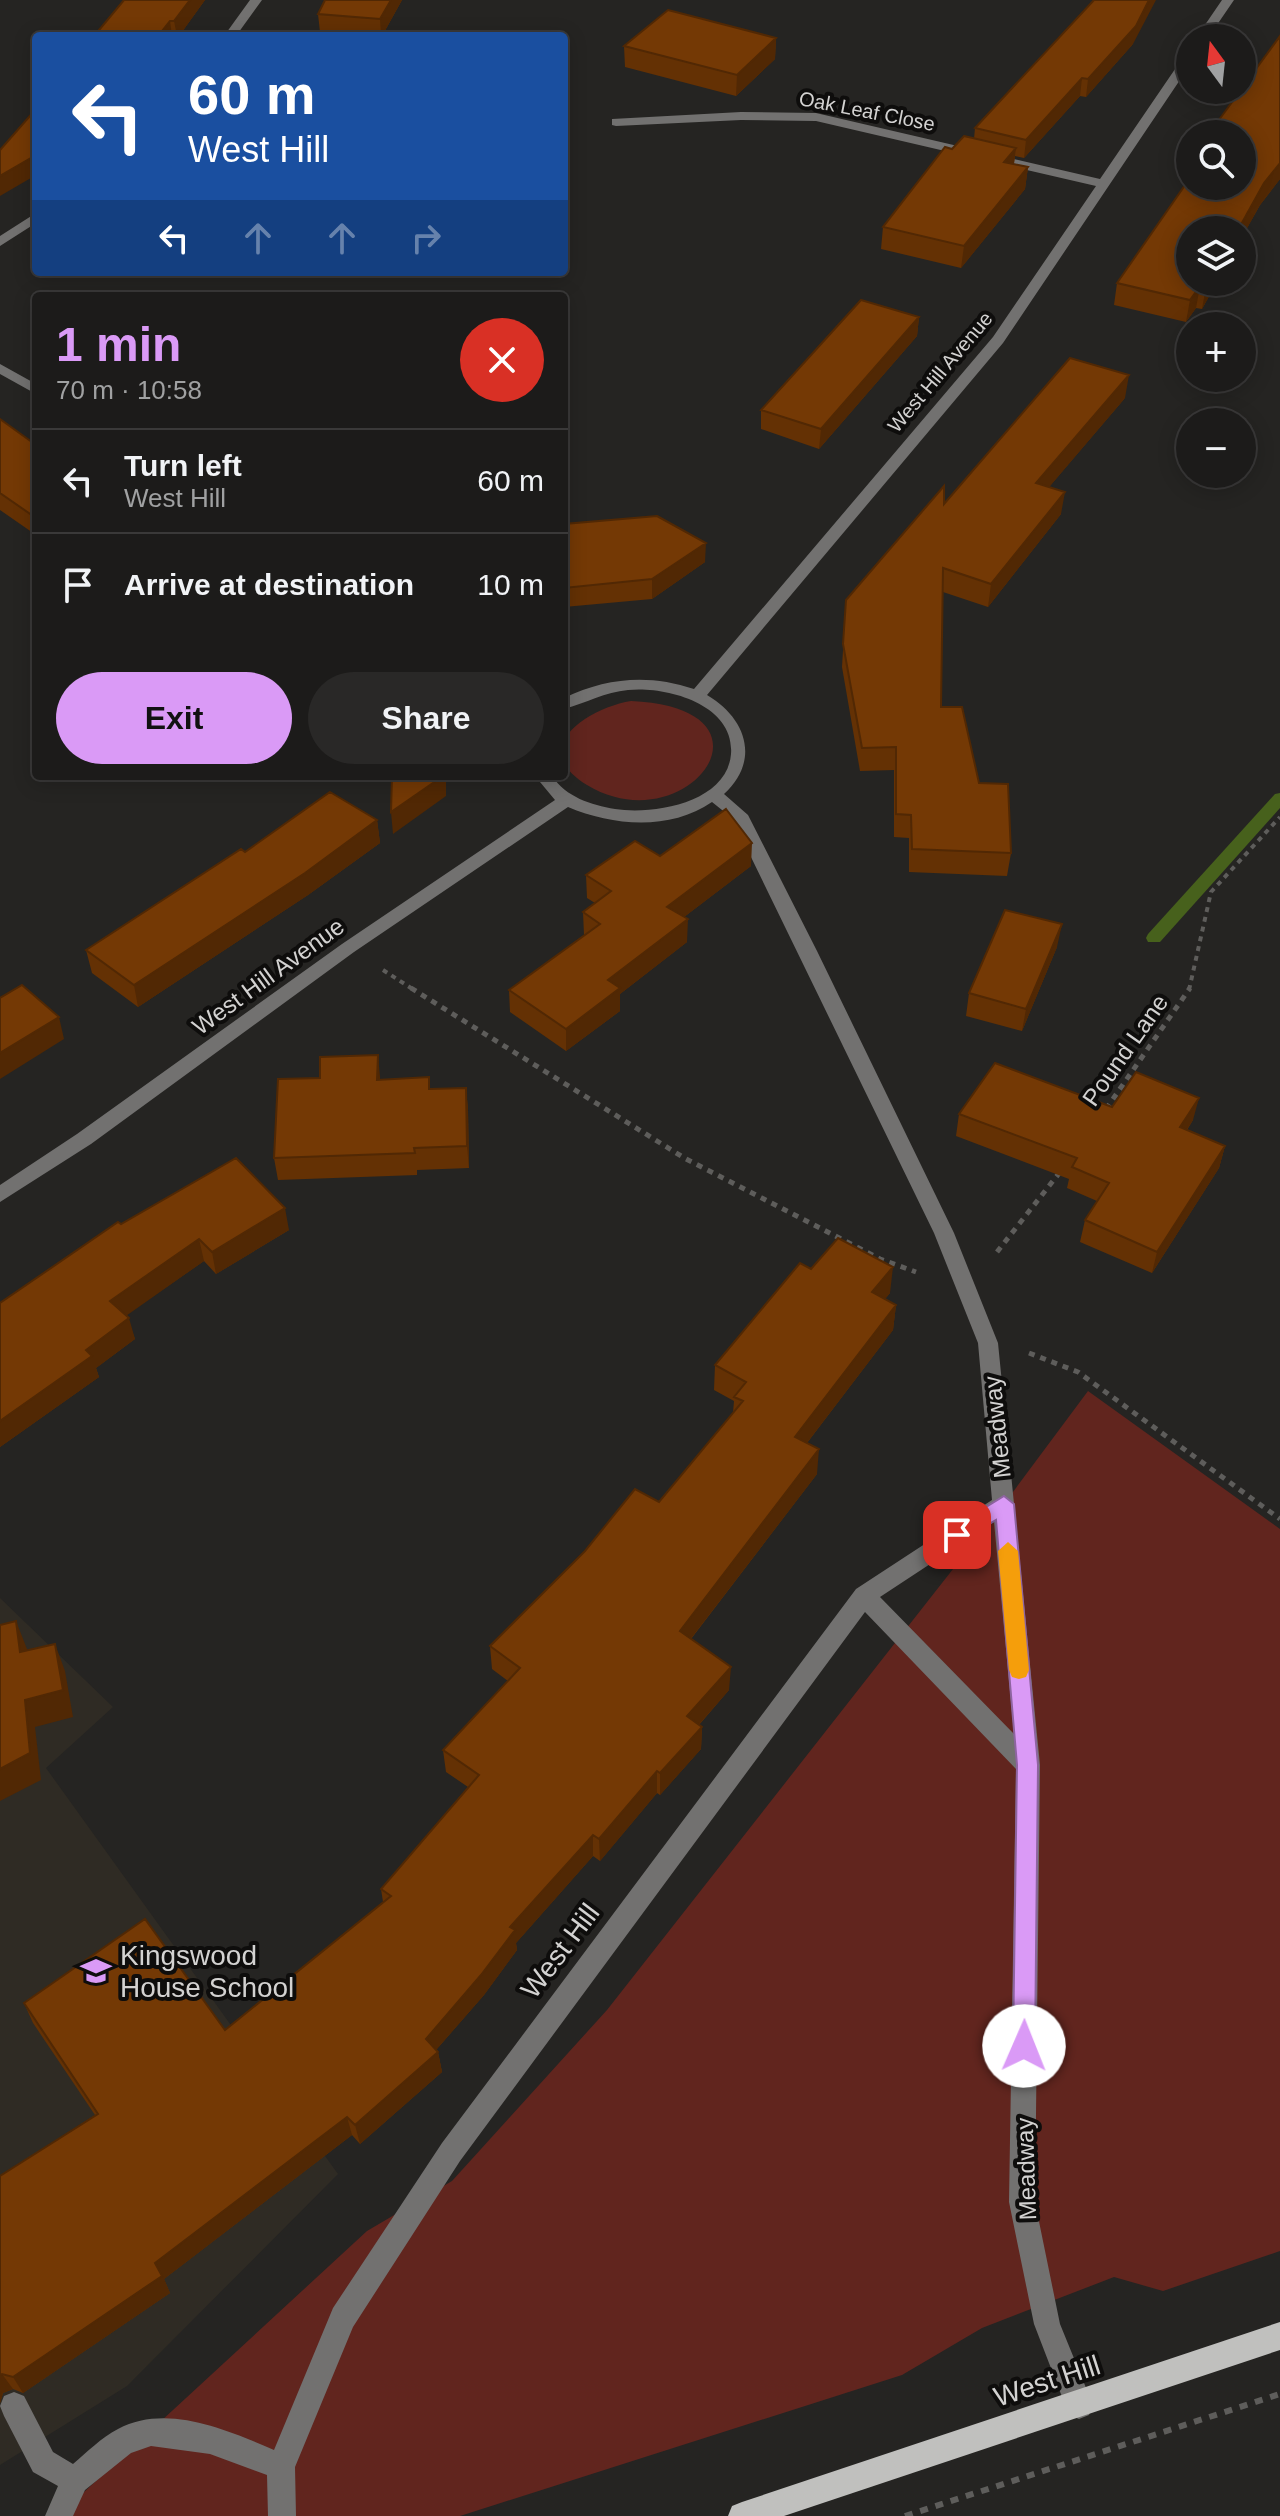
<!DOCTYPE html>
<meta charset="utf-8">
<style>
body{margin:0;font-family:Arial,sans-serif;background:#292827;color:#f1f3f6;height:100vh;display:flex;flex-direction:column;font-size:30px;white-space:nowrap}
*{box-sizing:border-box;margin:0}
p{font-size:26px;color:#a0a1a2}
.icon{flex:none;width:44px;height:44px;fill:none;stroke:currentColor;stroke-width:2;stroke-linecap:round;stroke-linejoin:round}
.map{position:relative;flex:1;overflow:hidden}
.drawer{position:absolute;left:32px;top:292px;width:536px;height:488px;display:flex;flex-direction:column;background:#1c1b1a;border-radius:8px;box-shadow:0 4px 20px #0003,0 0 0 2px #3a3939}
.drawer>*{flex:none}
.top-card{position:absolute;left:32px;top:32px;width:536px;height:244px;border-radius:8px;box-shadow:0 4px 20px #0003,0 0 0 2px #3a3939;background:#1a4fa0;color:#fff;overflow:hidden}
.needle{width:52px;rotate:345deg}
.buttons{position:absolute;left:1176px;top:24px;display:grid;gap:16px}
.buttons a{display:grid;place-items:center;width:80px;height:80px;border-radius:50%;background:#1c1b1a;box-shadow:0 4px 20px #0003,0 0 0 2px #3a3939;font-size:40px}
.pin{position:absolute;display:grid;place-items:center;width:68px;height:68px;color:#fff;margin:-34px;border-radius:16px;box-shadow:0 4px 12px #0006}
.me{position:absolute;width:88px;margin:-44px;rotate:1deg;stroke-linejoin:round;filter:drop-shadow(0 0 6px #0008)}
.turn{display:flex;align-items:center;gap:28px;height:168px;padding:0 24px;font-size:36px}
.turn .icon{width:104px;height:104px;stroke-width:2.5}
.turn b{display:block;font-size:56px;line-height:68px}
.lanes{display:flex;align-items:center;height:76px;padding:0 24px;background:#0003;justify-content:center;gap:40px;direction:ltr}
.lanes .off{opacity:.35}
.round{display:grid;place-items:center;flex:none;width:84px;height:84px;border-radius:42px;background:#292827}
.summary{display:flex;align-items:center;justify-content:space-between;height:136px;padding:0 24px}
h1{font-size:48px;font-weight:600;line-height:60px;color:#da9af6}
.primary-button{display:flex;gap:16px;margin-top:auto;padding:16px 24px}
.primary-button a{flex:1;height:92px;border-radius:48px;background:#da9af6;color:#111;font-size:32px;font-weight:600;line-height:92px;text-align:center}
.primary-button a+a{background:#292827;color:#f1f3f6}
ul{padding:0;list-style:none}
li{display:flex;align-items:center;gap:24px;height:104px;padding:0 24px;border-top:2px solid #3a3939}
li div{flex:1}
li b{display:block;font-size:30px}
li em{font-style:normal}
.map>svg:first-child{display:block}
</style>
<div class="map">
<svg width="1280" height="2516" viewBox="0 0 1280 2516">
<rect width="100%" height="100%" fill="#252422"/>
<path fill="#2f2b24" d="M0,1598L113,1707L46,1768L338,2174L127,2386L0,2465Z"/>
<path fill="#61251e" d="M631,701C790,708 686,845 587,785C526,748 588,708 631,701Z
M1088,1391L1280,1529V2251L1163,2291L1114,2277L982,2328L902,2375L460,2516H58L367,2231L452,2181L607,2010L1004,1504Z"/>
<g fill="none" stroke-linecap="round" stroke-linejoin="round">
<path fill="#47611c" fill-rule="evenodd" d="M1280,793V808L1160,942H1148L1146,938L1148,934L1275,794Z"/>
<path stroke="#5e5d5b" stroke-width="3" stroke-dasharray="4 4" stroke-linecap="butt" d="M1210,93L1239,100"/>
<path stroke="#5e5d5b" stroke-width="4" stroke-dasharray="5 5" stroke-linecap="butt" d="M383,970L414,990
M1189,990L1211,892L1280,817"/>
<path stroke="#5e5d5b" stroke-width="5" stroke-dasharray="6 6" stroke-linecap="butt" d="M411,988L686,1159L880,1259L916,1272
M1106,1109L1190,988
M997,1252L1060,1172
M1029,1353L1078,1372L1280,1519"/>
<path stroke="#5e5d5b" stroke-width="6" stroke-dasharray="8 8" stroke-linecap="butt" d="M905,2516L1280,2394"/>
<path fill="#727170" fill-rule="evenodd" d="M250,0H262L236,36H224Z
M1222,0H1234L1208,38H1196Z
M1190,52V65L1003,343L707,695C746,718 761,760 724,794L748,815L817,951L954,1233L998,1343L1040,1765L1035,2202L1060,2324L1093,2405L1089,2415L1079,2419L1069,2415L1034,2324L1009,2202L1016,1769L865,1612L460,2161L353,2327L295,2467L296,2516H268L267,2475L210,2454L151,2446L131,2453L85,2490L73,2516H45L58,2486L33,2472L4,2416L0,2406L4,2396L14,2392L24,2396L53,2452L73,2464C87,2452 101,2438 118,2429C167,2403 227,2430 274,2450L333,2308L442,2143L856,1589L992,1500L978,1343L934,1233L732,818L712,802C670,831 613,826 568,807L354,952L91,1144L0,1202V1185L77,1134L342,944L555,800L535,776H552C566,797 591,805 615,809C653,815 727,803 731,754C735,704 666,686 628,690C605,692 586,703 564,709V698C607,677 650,674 694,689L993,337L1096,186L816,121L741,120L616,126L612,125V119L741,112L816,113L1100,179L1186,53ZM994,1522L1014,1734L880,1597Z
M36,213V223L0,246V236Z
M0,364L36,384V394L0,374Z"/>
<path fill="#c0c0be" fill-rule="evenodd" d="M1280,2322V2350L784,2516H728L732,2506L742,2502Z"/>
</g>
<path fill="#643104" d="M124,0H205L179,36H94Z
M325,0H402L382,36H359L320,32L318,14Z
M1280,36V179L1260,205L1242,237V230L1217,282L1202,309L1196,308L1186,322L1114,305L1117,283L1242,134H1210Z
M776,38L775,59L736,96L625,67L624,46Z
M1133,44L1086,97L1080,96L1024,158L1015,156L1014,164L1028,167L1025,189L961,268L881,249L883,227L952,149L974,139L975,128Z
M919,317L917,336L819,449L761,429V410Z
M1125,398L1049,487L1061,514L988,607L943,592L941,707L979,783L1011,853L1007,876L909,872V838L894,837V770L860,771L842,667L846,600L944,504Z
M0,419L36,445V535L0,510Z
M564,524L705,562L652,599L564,607Z
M377,820L380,843L308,895L138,1007L92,973L86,950L245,852Z
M660,856L751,866L684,917L687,942L620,994V1011L566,1051L510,1012L509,990L584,935L583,912L595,903L587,898L586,875Z
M1057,947L1022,1031L966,1016L969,993Z
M380,1079L430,1089L466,1088L468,1110L469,1168L417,1170V1175L278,1180L274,1158Z
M959,1114L1193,1120L1187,1130L1225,1146L1219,1168L1152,1273L1080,1242L1085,1220L1097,1201L1067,1188L1069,1179L956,1136Z
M121,1224L289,1230L216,1274L204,1261L126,1315L135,1339L96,1368L99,1377L0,1447V1303Z
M811,1269L890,1293L885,1299L896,1305L893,1330L807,1443L817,1474L691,1639L729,1690L699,1725L702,1727L701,1749L660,1795L657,1793L600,1861L593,1856L516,1943L517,1950L484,1995L436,2050L438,2052L442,2072L360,2144L352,2135L164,2279L170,2293L23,2393L13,2389L3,2393L0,2403V2176L95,2115L33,2023L24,2003L225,2030L383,1902L381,1889L468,1787L446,1772L443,1750L508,1681L492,1669L490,1646L659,1502L733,1413L734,1401L714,1390L715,1365Z"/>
<path fill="#512804" d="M190,0H205L179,36H177L174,21Z
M391,0H402L382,36H381L380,19Z
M1149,0H1156L1133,44L1086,97L1088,79Z
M170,21L172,36H158Z
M776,38L775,59L736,96L737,75Z
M1082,78L1080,96L1024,158L1026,140Z
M1016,148L1013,170L1004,162Z
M36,155V175L0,196V176Z
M1280,163V179L1260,205L1242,237V230H1238L1264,183Z
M1028,167L1025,189L961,268L964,246Z
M1209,282H1217L1202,309L1206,287Z
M1200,286L1196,308L1186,322L1190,300Z
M919,317L917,336L819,449L821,429Z
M1129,375L1125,398L1033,506L1036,483Z
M1065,492L1061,514L988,607L991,584Z
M706,543L705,562L652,599V579Z
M443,776H446V796L393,834L391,812Z
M377,820L380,843L308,895L138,1007L134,985Z
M752,843L751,866L667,930V907Z
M688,919L687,942L620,994V1011L566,1051V1029L608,980Z
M1062,924L1057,947L1022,1031L1026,1009Z
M59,1017L64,1039L0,1079V1053Z
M378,1055L380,1077V1102L377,1080Z
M466,1088L468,1110L469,1168L467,1146Z
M1199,1098L1193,1120L1174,1149L1180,1127Z
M1225,1146L1219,1168L1152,1273L1157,1252Z
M285,1208L289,1230L216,1274L212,1252Z
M199,1239L204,1261L116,1323L110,1301Z
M893,1267L890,1293L870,1317L872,1292Z
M896,1305L893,1330L793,1461L795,1437Z
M129,1318L135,1339L96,1368L99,1377L0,1447V1421L86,1350Z
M819,1449L817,1474L679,1654L680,1631Z
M16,1621L27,1649L31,1679L20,1652Z
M55,1644L65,1671L73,1717L35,1727L41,1780L0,1801V1769L25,1700Z
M731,1667L729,1690L687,1738V1716Z
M702,1727L701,1749L660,1795V1773Z
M657,1771V1793L600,1861L599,1839Z
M593,1835V1856L516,1943L517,1950L484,1995L429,2058L426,2039L510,1927Z
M438,2052L442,2072L360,2144L355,2125Z
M347,2117L352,2135L164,2279L170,2293L23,2393L13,2377L155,2263Z
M2,2374L13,2389L3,2393L0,2403V2375Z"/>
<path fill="#743905" stroke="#512804" stroke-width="2" d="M124,0H190L174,21H170L158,36H94Z
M325,0H391L380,19L318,14Z
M1094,0H1149L1136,26L1088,79L1082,78L1026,140L975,128Z
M668,10L776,38L737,75L624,46Z
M1280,36V163L1264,183L1238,230H1190V282H1209L1206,287L1200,286L1190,300L1117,283L1190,178V186H1242V134H1219L1210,132L1241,90H1242V88Z
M36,109V155L0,176V150Z
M964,136L1016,148L1004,162L1028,167L964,246L883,227L945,147L952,149Z
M861,300L919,317L821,429L761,410Z
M1070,358L1129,375L1036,483L1065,492L991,584L943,568L941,707H962L979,783L1008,784L1011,853L912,849L911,815L896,814V747L862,748L843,644L846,600L944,486V504Z
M0,419L36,445V518L0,493Z
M657,516L706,543L652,579L564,588V524Z
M392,776H443L391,812Z
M330,792L377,820L305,873L134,985L86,950L241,849L245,852Z
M726,809L752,843L667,907L688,919L608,980L620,988L566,1029L509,990L600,924L583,912L611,891L586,875L635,841L660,856Z
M1005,910L1062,924L1026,1009L969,993Z
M22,985L59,1017L0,1053V998Z
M378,1055L377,1080L429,1077V1089L466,1088L467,1146L414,1148L415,1153L274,1158L278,1079L320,1078V1057Z
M995,1063L1112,1107L1136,1072L1199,1098L1180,1127L1225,1146L1157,1252L1085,1220L1109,1183L1072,1167L1077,1158L959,1114Z
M236,1158L285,1208L212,1252L199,1239L110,1301L129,1318L86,1350L92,1356L0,1421V1303L118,1222L121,1224Z
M838,1238L893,1267L872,1292L896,1305L795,1437L819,1449L680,1631L731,1667L687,1716L702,1727L660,1773L657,1771L599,1839L593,1835L510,1927L515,1930L481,1975L426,2039L438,2052L355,2125L347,2117L155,2263L162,2276L13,2377L2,2374L0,2375V2176L98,2114L24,2003L145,1919L225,2030L391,1896L381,1889L479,1775L443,1750L520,1668L490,1646L585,1551L635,1489L659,1502L743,1401L734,1397L746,1382L715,1365L800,1263L811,1269Z
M16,1621L20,1652L55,1644L63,1690L25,1700L30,1753L0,1769V1625Z"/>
<path fill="#da9af6" stroke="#8e64a0" stroke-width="2" d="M1004,1496L1014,1504L1038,1765L1035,2046L1032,2054L1024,2057L1016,2054L1013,2046L1017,1765L996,1520L957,1543L947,1535L950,1529Z"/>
<path fill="#f59e0b" d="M1008,1542L1018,1551L1029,1670L1026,1677L1019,1679L1012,1677L1009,1670L998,1551Z"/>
<defs>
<g id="school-bare" transform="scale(2.4)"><path d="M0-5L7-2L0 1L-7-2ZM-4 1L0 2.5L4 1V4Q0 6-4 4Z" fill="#da9af6" stroke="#0e0d0c" stroke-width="2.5" paint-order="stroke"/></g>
</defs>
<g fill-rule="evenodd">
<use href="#school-bare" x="96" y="1971"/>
</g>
<g text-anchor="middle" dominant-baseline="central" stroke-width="8" stroke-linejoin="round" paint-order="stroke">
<g font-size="20" fill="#d3d2d1" stroke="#0e0d0c">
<text transform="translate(867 111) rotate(11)">Oak Leaf Close</text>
<text transform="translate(940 372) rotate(-50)">West Hill Avenue</text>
</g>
<g font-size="24" fill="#d3d2d1" stroke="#0e0d0c">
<text transform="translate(268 976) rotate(-36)">West Hill Avenue</text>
<text transform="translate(1125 1050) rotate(-55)">Pound Lane</text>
<text transform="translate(997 1427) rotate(-96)">Meadway</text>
<text transform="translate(1026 2169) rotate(-92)">Meadway</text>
</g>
<g font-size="28" fill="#d3d2d1" stroke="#0e0d0c">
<text transform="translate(560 1951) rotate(-53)">West Hill</text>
<text transform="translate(1047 2381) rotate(-18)">West Hill</text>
</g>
<g font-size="28" fill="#d3d2d1" stroke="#0e0d0c" text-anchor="start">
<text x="120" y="1955">Kingswood<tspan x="120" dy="32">House School</tspan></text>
</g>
</g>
</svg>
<div class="buttons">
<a><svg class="needle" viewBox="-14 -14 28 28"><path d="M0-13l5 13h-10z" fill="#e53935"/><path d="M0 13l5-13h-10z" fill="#a0a1a2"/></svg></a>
<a><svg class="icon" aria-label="search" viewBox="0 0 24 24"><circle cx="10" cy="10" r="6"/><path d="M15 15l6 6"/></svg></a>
<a><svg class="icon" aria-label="layers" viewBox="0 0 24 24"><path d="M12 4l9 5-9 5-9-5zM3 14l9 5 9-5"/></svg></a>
<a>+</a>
<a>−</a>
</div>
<div class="pin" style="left:957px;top:1535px;background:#d93025"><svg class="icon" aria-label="arrive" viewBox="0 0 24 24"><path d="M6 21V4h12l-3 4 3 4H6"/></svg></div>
<svg class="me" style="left:1024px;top:2046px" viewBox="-20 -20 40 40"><circle r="19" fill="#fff"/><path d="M0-13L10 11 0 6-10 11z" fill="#da9af6"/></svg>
<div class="top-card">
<div class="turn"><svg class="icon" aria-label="left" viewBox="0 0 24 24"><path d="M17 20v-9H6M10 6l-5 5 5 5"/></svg><div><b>60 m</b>West Hill</div></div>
<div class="lanes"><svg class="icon" aria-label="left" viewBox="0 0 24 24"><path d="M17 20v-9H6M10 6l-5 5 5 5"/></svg><svg class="icon off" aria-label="ahead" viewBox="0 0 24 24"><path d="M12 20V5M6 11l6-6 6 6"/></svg><svg class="icon off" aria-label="ahead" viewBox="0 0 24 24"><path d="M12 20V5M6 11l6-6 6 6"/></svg><svg class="icon off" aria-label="right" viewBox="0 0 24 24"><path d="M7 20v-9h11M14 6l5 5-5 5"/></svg></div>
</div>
<section class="drawer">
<div class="summary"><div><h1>1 min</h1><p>70 m · 10:58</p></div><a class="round" style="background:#d93025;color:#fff"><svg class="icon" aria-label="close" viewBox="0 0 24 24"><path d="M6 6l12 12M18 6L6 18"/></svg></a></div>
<ul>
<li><svg class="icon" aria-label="left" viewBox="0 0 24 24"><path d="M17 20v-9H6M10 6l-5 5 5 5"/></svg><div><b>Turn left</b><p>West Hill</p></div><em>60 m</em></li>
<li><svg class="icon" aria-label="arrive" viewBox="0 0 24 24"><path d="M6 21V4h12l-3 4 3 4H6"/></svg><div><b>Arrive at destination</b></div><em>10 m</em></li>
</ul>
<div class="primary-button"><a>Exit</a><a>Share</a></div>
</section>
</div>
